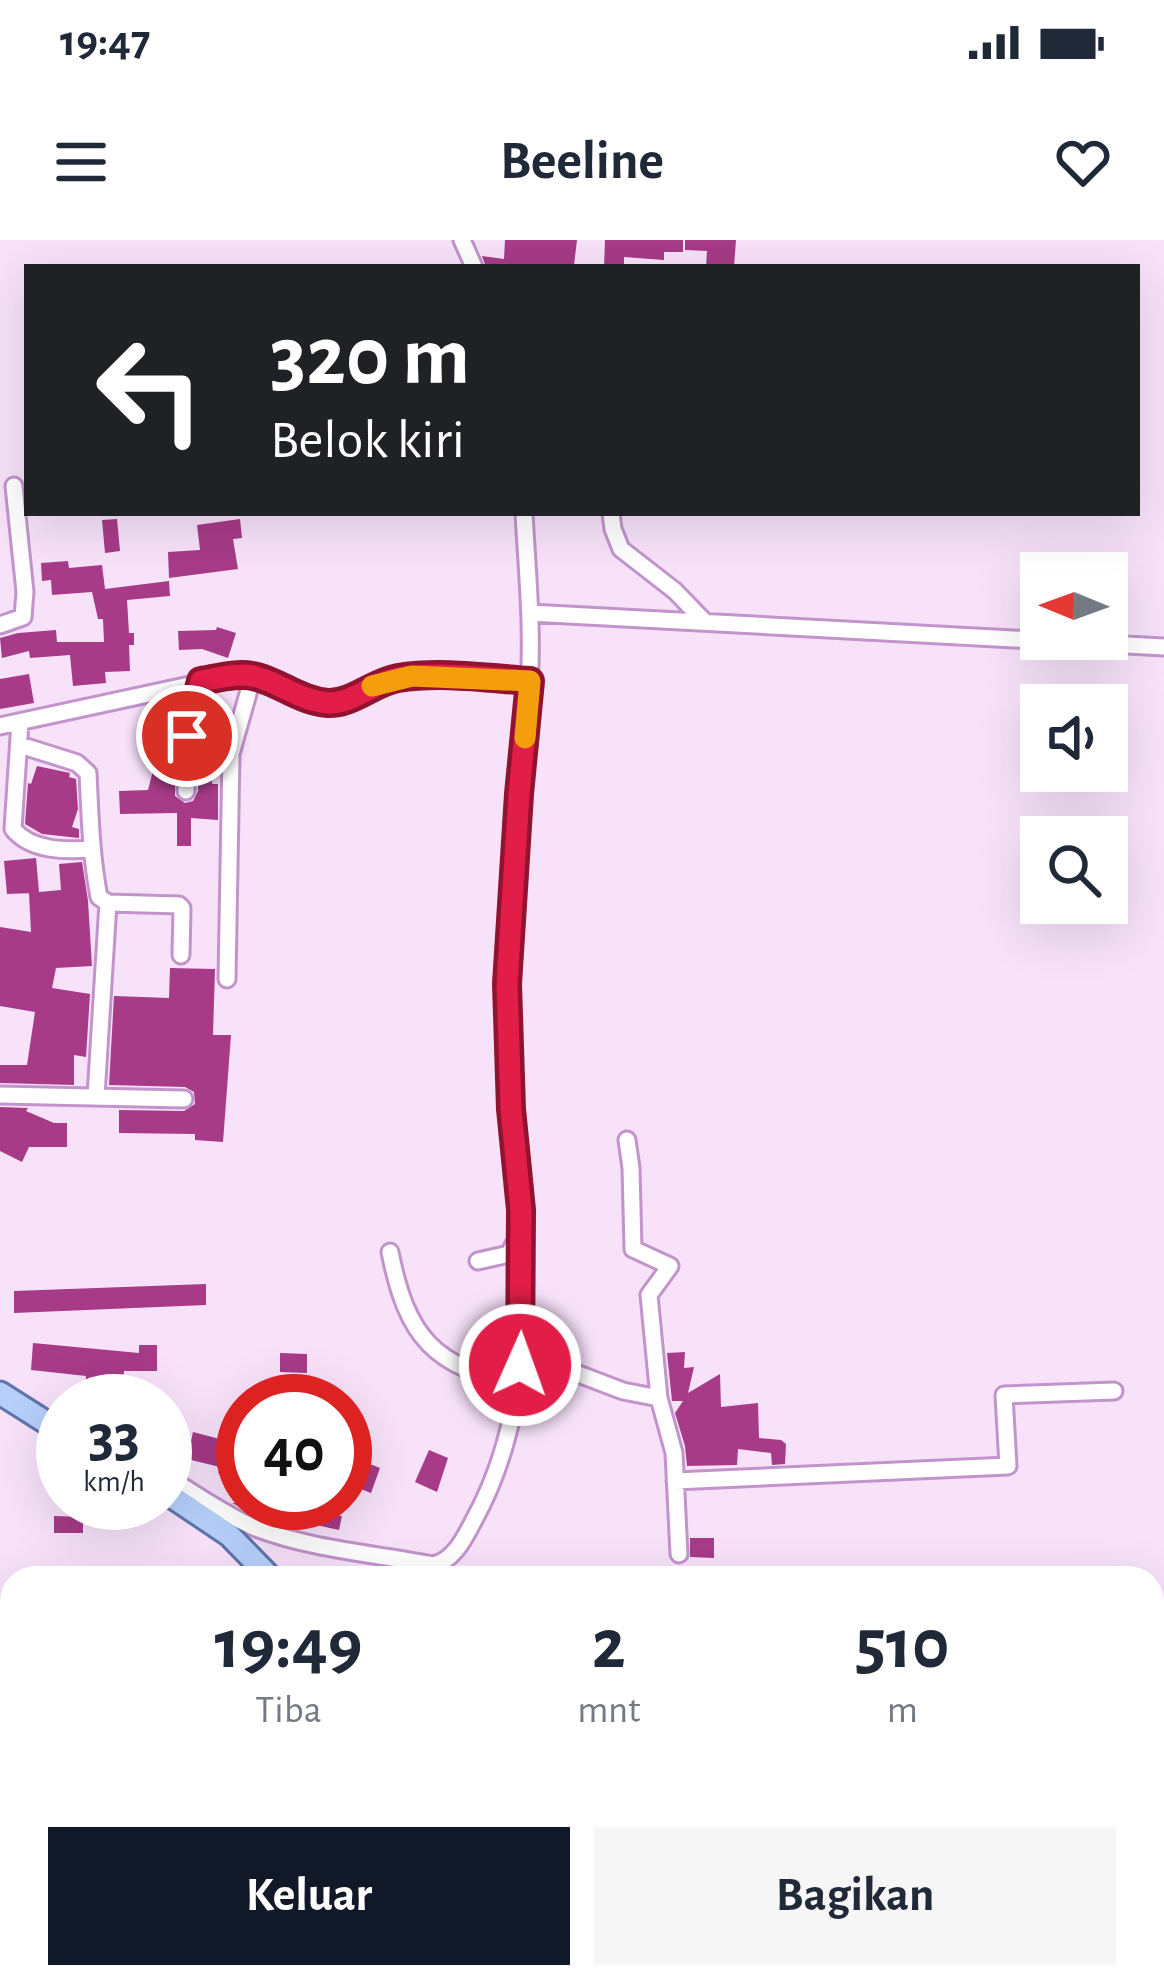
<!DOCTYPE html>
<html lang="id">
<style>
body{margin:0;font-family:"Alegreya Sans",sans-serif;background:#f6f6f7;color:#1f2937;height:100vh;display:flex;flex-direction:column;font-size:45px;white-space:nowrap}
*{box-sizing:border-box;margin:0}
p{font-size:39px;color:#747a83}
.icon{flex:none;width:66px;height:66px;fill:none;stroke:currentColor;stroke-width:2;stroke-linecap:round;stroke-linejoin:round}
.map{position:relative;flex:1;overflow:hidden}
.drawer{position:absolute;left:0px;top:1326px;width:1164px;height:423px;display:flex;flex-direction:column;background:#fff;border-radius:36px 36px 0 0;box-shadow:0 12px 48px #0002}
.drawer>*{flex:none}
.banner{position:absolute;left:24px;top:24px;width:1116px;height:252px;border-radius:0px;box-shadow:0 12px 48px #0002;background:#202124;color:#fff;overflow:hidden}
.needle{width:78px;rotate:271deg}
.fabs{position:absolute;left:1020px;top:312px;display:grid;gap:24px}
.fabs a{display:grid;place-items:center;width:108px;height:108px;border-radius:0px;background:#fff;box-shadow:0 12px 48px #0002;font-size:60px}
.speed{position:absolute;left:36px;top:1134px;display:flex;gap:24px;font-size:60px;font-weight:700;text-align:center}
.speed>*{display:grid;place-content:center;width:156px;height:156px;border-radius:50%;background:#fff;box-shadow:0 12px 48px #0002;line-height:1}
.speed small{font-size:30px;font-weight:400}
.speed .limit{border:18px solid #d22;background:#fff;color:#111}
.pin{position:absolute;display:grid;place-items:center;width:102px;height:102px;color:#fff;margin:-51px;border:6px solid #fff;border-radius:50%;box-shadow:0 3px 12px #0007}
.me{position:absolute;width:132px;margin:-66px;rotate:2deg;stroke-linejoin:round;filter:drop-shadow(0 0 9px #0008)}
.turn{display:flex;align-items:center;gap:42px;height:252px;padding:0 48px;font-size:54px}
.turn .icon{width:156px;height:156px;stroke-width:2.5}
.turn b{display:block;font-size:84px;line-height:102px}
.eta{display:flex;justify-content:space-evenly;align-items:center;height:204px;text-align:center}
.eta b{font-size:72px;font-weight:700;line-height:84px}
.action{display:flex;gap:24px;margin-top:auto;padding:24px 48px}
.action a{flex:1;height:138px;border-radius:0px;background:#111827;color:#fff;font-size:48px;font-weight:700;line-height:138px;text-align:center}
.action a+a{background:#f6f6f7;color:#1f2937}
.status{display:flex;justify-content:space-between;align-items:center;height:84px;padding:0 60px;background:#fff;direction:ltr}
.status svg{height:33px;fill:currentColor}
header{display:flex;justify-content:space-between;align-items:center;height:156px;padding:0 48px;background:#fff;font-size:54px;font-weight:700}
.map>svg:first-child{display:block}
</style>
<div class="status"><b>19:47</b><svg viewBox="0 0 49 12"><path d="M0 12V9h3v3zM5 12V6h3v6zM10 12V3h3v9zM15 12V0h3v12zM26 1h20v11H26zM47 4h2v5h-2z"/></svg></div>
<header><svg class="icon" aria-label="menu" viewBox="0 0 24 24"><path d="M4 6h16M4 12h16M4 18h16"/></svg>Beeline<svg class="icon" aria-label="heart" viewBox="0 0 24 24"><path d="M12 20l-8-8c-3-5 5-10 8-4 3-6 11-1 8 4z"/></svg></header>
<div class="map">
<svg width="1164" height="1748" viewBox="0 0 1164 1748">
<rect width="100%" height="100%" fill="#f7e2fa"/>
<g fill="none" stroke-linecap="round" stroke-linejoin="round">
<path stroke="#f3bab8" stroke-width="27" d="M0,1597L12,1590
M797,1737L806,1748"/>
</g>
<path fill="#a73b88" d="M505,0H577L574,25L486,27L482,16L504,19Z
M605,0H683V12H664V20L624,17V27H604Z
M685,0H736L734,27H706L707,11L685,10Z
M117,279L120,311L105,313L102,280Z
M240,279L242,298L233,299L238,329L169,338L168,312L200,310L197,285Z
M68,321L69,328L102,325L105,349L169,341L170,356L127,360L129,393H134V405H129L130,431L105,432L106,443L73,446L70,415L30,418L29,411L2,418L0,398L18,393L56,390L57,402H104L103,379H98L92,352L52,355L51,340L42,341L41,323Z
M217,387L236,393L228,418L202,409L179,410L178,391L216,390Z
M29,434L34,463L0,469V439Z
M203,483L210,485L204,503L214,507L212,544H218V580L191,578V606H177V573L120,574L119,551L148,550L156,519L155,507L175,509V556L185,563L193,561L198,551L199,499Z
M37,526L70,533L69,537L76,539L78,569L72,587L79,589V598L42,594L25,584L28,543L31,544Z
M36,618L39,652L61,650L59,624L82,622L88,661L92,726L56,728L52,748L90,754L86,817L74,815V845L0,843V825H27L35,772L0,766V687L31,692L29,653H33L7,654L4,621Z
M170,728L215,729L213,795H231L223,902L195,900V894L119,893V870L184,871L195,864L194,852L185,847L109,845L114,756L169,758Z
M0,867L28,868L26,871L54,883H67V907H29L22,922L0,911Z
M206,1044V1065L14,1073V1051Z
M33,1103L139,1113V1105H157V1131H124L121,1161H84L86,1136L31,1130Z
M685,1112L684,1128L694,1127L688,1153L720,1134L721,1167L758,1163L759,1198L781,1200L786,1204L785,1224L772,1225L771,1213L738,1209L737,1225L687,1226L685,1206L675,1173L683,1161H672L667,1113Z
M280,1113L307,1114V1133L280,1132Z
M193,1192L239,1204L231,1236L218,1233L220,1227L187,1219Z
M429,1210L448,1218L437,1252L415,1242Z
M365,1222L380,1228L371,1253L345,1243V1226L362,1231Z
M232,1263H294L291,1276L282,1273L280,1281L256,1275Z
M321,1263H338L336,1275L342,1276L339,1290L316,1285Z
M54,1276L83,1277V1293H54Z
M690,1298H714V1318L690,1317Z"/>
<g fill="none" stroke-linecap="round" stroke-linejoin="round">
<g stroke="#c394cc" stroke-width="21">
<path id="minor" d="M462,0L474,27
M611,273L613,289L621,309L675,351L704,381
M530,373L1164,407
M0,385L23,377L25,352L14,246
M20,482L13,589C31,611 65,611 92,609
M0,486L227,437C237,436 246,434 255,437C280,442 300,460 326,462C351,465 373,442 397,438C440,431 486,438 530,441
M20,505L77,523L88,533C90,575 91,616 99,657L108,663L96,856
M186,551L187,497L201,441
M108,663L179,665L182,668L181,715
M227,739L231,514L253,436
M0,855L184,859
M627,900L631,928L633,1009L670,1026L649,1055L659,1158
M390,1012C407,1097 433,1127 519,1144
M478,1021L509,1014L514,1004L520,1001
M520,1125L568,1130L623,1151L659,1158L674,1213L679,1314
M165,1236C195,1253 224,1275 256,1288C310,1309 376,1314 433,1325C454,1321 465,1297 474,1280C563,1119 504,918 507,744C509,644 523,545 529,445C533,388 527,330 524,273
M675,1241L1008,1226L1004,1155L1114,1151
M647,1748L649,1737"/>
</g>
<g stroke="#6076ac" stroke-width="27">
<path id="major" d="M0,1153L63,1193
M165,1252L229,1295L271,1338
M529,1737L536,1748"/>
</g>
<use href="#minor" stroke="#fff" stroke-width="15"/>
<use href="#major" stroke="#b7d0fb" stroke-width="21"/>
</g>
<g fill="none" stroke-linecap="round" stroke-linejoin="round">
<g stroke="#92132f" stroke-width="30">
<path id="route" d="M187,496L201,441C219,438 239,432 257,437C282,444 301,461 328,463C352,464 374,442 398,438C441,431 487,438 530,441L519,554L507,744L511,869L521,970L520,1125"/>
</g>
<use href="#route" stroke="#e11d48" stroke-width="21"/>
<path stroke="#f59e0b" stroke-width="21" d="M372,446L412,436L530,441L525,498"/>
</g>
</svg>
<div class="fabs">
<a><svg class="needle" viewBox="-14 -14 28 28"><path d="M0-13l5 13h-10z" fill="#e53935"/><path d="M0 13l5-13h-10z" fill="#747a83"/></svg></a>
<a><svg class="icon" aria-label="sound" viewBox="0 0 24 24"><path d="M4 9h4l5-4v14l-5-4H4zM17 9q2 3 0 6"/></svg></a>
<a><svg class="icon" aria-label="search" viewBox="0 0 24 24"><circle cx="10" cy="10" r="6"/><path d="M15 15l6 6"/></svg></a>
</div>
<div class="speed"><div>33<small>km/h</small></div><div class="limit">40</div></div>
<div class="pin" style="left:187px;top:496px;background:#d93025"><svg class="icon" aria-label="arrive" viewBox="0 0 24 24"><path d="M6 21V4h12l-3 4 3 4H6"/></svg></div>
<svg class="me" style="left:520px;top:1125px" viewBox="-20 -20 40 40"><circle r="17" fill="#e11d48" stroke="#fff" stroke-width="3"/><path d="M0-11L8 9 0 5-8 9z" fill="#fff"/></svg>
<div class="banner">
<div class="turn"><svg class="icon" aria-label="left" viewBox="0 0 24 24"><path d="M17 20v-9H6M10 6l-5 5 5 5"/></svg><div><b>320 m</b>Belok kiri</div></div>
</div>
<section class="drawer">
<div class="eta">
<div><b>19:49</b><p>Tiba</p></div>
<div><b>2</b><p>mnt</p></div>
<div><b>510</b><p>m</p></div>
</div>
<div class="action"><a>Keluar</a><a>Bagikan</a></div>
</section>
</div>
